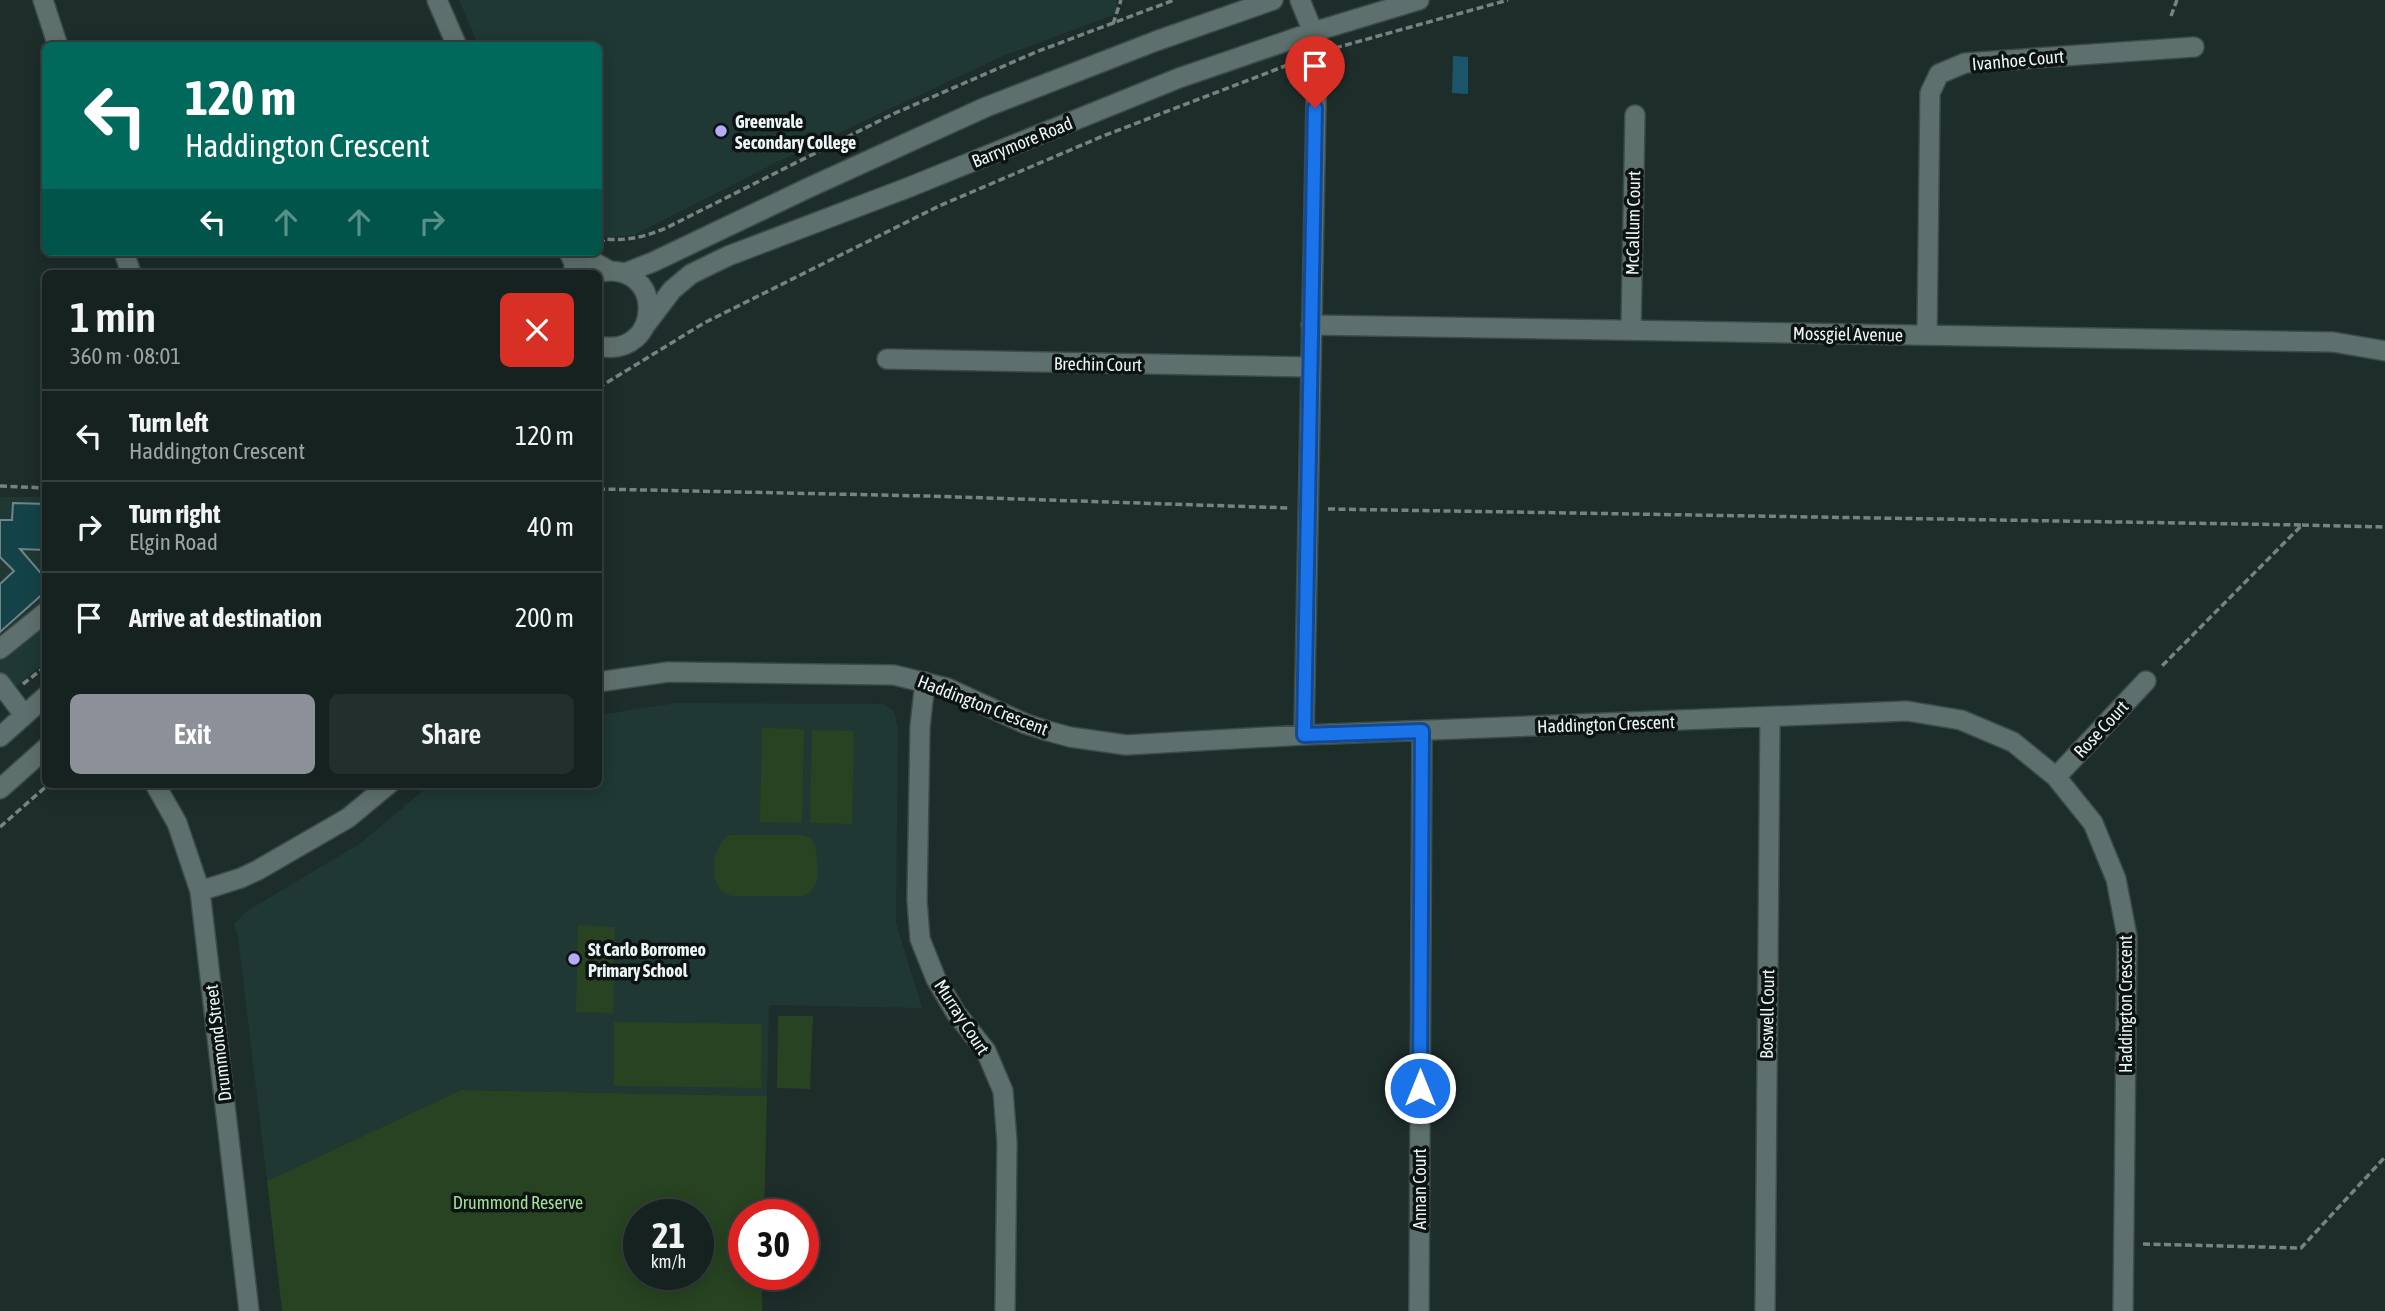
<!DOCTYPE html>
<meta charset="utf-8">
<style>
body{margin:0;font-family:"Asap Condensed",sans-serif;background:#232f2d;color:#f1f3f6;height:100vh;display:flex;flex-direction:column;font-size:26px;white-space:nowrap}
*{box-sizing:border-box;margin:0}
p{font-size:23px;color:#9ea4a5}
.icon{flex:none;width:38px;height:38px;fill:none;stroke:currentColor;stroke-width:2;stroke-linecap:round;stroke-linejoin:round}
.map{position:relative;flex:1;overflow:hidden}
.details{position:absolute;left:42px;top:270px;width:560px;height:518px;display:flex;flex-direction:column;background:#162220;border-radius:10px;box-shadow:0 4px 18px #0003,0 0 0 2px #353f3e}
.details>*{flex:none}
.top-card{position:absolute;left:42px;top:42px;width:560px;height:214px;border-radius:10px;box-shadow:0 4px 18px #0003,0 0 0 2px #353f3e;background:#00695c;color:#fff;overflow:hidden}
.speed{position:absolute;left:623px;top:1199px;display:flex;gap:14px;font-size:35px;font-weight:700;text-align:center}
.speed>*{display:grid;place-content:center;width:91px;height:91px;border-radius:50%;background:#162220;box-shadow:0 4px 18px #0003,0 0 0 2px #353f3e;line-height:1}
.speed small{font-size:18px;font-weight:400}
.speed .limit{border:10px solid #d22;background:#fff;color:#111}
.pin{position:absolute;display:grid;place-items:center;width:60px;height:60px;color:#fff;margin:-72px -30px;border-radius:50% 50% 50% 0;rotate:-45deg;box-shadow:0 0 7px #0007}
.pin .icon{rotate:45deg}
.me{position:absolute;width:77px;margin:-38px;rotate:0deg;stroke-linejoin:round;filter:drop-shadow(0 0 5px #0008)}
.turn{display:flex;align-items:center;gap:24px;height:147px;padding:0 28px;font-size:32px}
.turn .icon{width:91px;height:91px;stroke-width:2.5}
.turn b{display:block;font-size:49px;line-height:60px}
.lanes{display:flex;align-items:center;height:66px;padding:0 28px;background:#0003;justify-content:center;gap:35px;direction:ltr}
.lanes .off{opacity:.35}
.round{display:grid;place-items:center;flex:none;width:74px;height:74px;border-radius:10px;background:#232f2d}
.summary{display:flex;align-items:center;justify-content:space-between;height:119px;padding:0 28px}
h1{font-size:42px;font-weight:600;line-height:52px}
.primary-button{display:flex;gap:14px;margin-top:auto;padding:14px 28px}
.primary-button a{flex:1;height:80px;border-radius:10px;background:#8c9099;color:#fff;font-size:28px;font-weight:600;line-height:80px;text-align:center}
.primary-button a+a{background:#232f2d;color:#f1f3f6}
ul{padding:0;list-style:none}
li{display:flex;align-items:center;gap:21px;height:91px;padding:0 28px;border-top:2px solid #353f3e}
li div{flex:1}
li b{display:block;font-size:26px}
li em{font-style:normal}
.map>svg:first-child{display:block}
</style>
<div class="map">
<svg width="2385" height="1311" viewBox="0 0 2385 1311">
<rect width="100%" height="100%" fill="#1d2d2a"/>
<path fill="#1f3834" d="M459,0H1117L1116,14L1003,56L777,162L634,235L599,238L598,46L478,45Z
M0,497H45V662L0,701Z
M676,703L884,704L894,711L898,728L896,923L922,1008L769,1005L767,1096L461,1090L267,1181L238,937L234,924L247,911L361,843L431,784H598L599,715Z"/>
<path fill="#274321" fill-rule="evenodd" d="M762,728L804,729L802,823L760,822Z
M812,730L854,731L852,824L810,823Z
M730,835H800L809,837L815,843C817,863 824,885 804,896H732C726,894 721,892 718,886C710,872 714,842 730,835Z
M578,925L615,927L613,1013L576,1012Z
M778,1016H813L810,1089L777,1088Z
M614,1022L762,1024L761,1088L614,1086Z
M461,1090L767,1096L764,1214H744V1274H762V1311H282L267,1181ZM698,1214V1274H639V1214Z"/>
<path fill="#1c556a" d="M1453,56L1468,57V94L1452,93Z"/>
<path fill="#134348" stroke="#728486" stroke-width="2" d="M13,503L46,504V550L20,549L46,579V591L0,632V584L14,571L0,557V520H12Z"/>
<g fill="none" stroke-linecap="round" stroke-linejoin="round">
<g stroke="#3d4b49" stroke-width="22">
<path id="minor" d="M43,0L58,46
M437,0L457,46
M1300,0L1313,32L1317,53L1304,735
M124,252L131,273
M569,252L574,263V273
M581,252L585,257L608,270
M595,273C667,256 664,360 598,346
M625,273L653,262L808,188L986,107L1156,41L1273,0
M647,323L672,290L691,274L728,256L907,188L1179,78L1313,32L1419,0
M1311,325L2333,342L2385,351
M1631,330L1635,115
M1927,335L1930,93L1939,74L1965,63L2194,47
M887,359L1310,367
M0,649L46,612
M598,682L668,672L894,675L947,688L1026,724L1048,731L1070,737L1126,745L1304,735L1907,711L1961,720L2013,742L2056,777L2093,823L2116,879L2127,936L2123,1311
M925,682L920,727L917,900L920,939L936,979L956,1013L986,1051L1003,1091L1007,1142L1005,1311
M0,683L24,715
M0,737L46,696
M2056,777L2146,681
M155,784L177,823L200,891L249,1311
M0,789L46,748
M200,891L241,878L258,870L348,818L389,784
M1419,1311L1422,731
M1765,1311L1770,717"/>
</g>
<path stroke="#768380" stroke-width="3.5" stroke-dasharray="7 3.5" stroke-linecap="butt" d="M2171,16L2177,0
M1113,24L1121,0
M1335,48L1508,0
M600,245L604,239C628,241 644,237 666,228L893,114L1036,52L1174,0
M598,388L704,323L939,206L1103,136L1298,61
M0,486L46,488
M598,489L927,496L1289,508
M1328,509L2302,525L2160,668
M2302,525L2385,527
M23,684L46,666
M0,827L49,784
M2143,1244L2301,1248L2385,1157"/>
<use href="#minor" stroke="#5e706d" stroke-width="19"/>
</g>
<g fill="none" stroke-linecap="round" stroke-linejoin="round">
<g stroke="#114b97" stroke-width="18">
<path id="route" d="M1315,108L1304,735L1422,731L1420,1088"/>
</g>
<use href="#route" stroke="#1a73e8" stroke-width="12"/>
</g>
<g fill="#b7abf7" stroke="#0d1312" stroke-width="2.5">
<circle cx="721" cy="131" r="7"/>
<circle cx="574" cy="959" r="7"/>
</g>
<g text-anchor="middle" dominant-baseline="central" stroke-width="7" stroke-linejoin="round" paint-order="stroke">
<g font-size="18" fill="#ebf5f3" stroke="#0d1312">
<text transform="translate(2018 60) rotate(-5)">Ivanhoe Court</text>
<text transform="translate(1022 142) rotate(-22)">Barrymore Road</text>
<text transform="translate(1633 223) rotate(-89)">McCallum Court</text>
<text transform="translate(1848 334) rotate(1)">Mossgiel Avenue</text>
<text transform="translate(1098 364) rotate(1)">Brechin Court</text>
<text transform="translate(983 705) rotate(21)">Haddington Crescent</text>
<text transform="translate(1606 724) rotate(-2)">Haddington Crescent</text>
<text transform="translate(2101 729) rotate(-47)">Rose Court</text>
<text transform="translate(2125 1004) rotate(-90)">Haddington Crescent</text>
<text transform="translate(1767 1014) rotate(-89)">Boswell Court</text>
<text transform="translate(962 1017) rotate(57)">Murray Court</text>
<text transform="translate(218 1043) rotate(-97)">Drummond Street</text>
<text transform="translate(1419 1189) rotate(-90)">Annan Court</text>
</g>
<g font-size="18" font-weight="bold" fill="#ebf5f3" stroke="#0d1312" text-anchor="start">
<text x="735" y="121">Greenvale<tspan x="735" dy="21">Secondary College</tspan></text>
<text x="588" y="949">St Carlo Borromeo<tspan x="588" dy="21">Primary School</tspan></text>
</g>
<g font-size="18" fill="#a4df98" stroke="#0d1312">
<text x="518" y="1202">Drummond Reserve</text>
</g>
</g>
</svg>
<div class="speed"><div>21<small>km/h</small></div><div class="limit">30</div></div>
<div class="pin" style="left:1315px;top:108px;background:#d93025"><svg class="icon" aria-label="arrive" viewBox="0 0 24 24"><path d="M6 21V4h12l-3 4 3 4H6"/></svg></div>
<svg class="me" style="left:1420px;top:1088px" viewBox="-20 -20 40 40"><circle r="17" fill="#1a73e8" stroke="#fff" stroke-width="3"/><path d="M0-11L8 9 0 5-8 9z" fill="#fff"/></svg>
<div class="top-card">
<div class="turn"><svg class="icon" aria-label="left" viewBox="0 0 24 24"><path d="M17 20v-9H6M10 6l-5 5 5 5"/></svg><div><b>120 m</b>Haddington Crescent</div></div>
<div class="lanes"><svg class="icon" aria-label="left" viewBox="0 0 24 24"><path d="M17 20v-9H6M10 6l-5 5 5 5"/></svg><svg class="icon off" aria-label="ahead" viewBox="0 0 24 24"><path d="M12 20V5M6 11l6-6 6 6"/></svg><svg class="icon off" aria-label="ahead" viewBox="0 0 24 24"><path d="M12 20V5M6 11l6-6 6 6"/></svg><svg class="icon off" aria-label="right" viewBox="0 0 24 24"><path d="M7 20v-9h11M14 6l5 5-5 5"/></svg></div>
</div>
<section class="details">
<div class="summary"><div><h1>1 min</h1><p>360 m · 08:01</p></div><a class="round" style="background:#d93025;color:#fff"><svg class="icon" aria-label="close" viewBox="0 0 24 24"><path d="M6 6l12 12M18 6L6 18"/></svg></a></div>
<ul>
<li><svg class="icon" aria-label="left" viewBox="0 0 24 24"><path d="M17 20v-9H6M10 6l-5 5 5 5"/></svg><div><b>Turn left</b><p>Haddington Crescent</p></div><em>120 m</em></li>
<li><svg class="icon" aria-label="right" viewBox="0 0 24 24"><path d="M7 20v-9h11M14 6l5 5-5 5"/></svg><div><b>Turn right</b><p>Elgin Road</p></div><em>40 m</em></li>
<li><svg class="icon" aria-label="arrive" viewBox="0 0 24 24"><path d="M6 21V4h12l-3 4 3 4H6"/></svg><div><b>Arrive at destination</b></div><em>200 m</em></li>
</ul>
<div class="primary-button"><a>Exit</a><a>Share</a></div>
</section>
</div>
